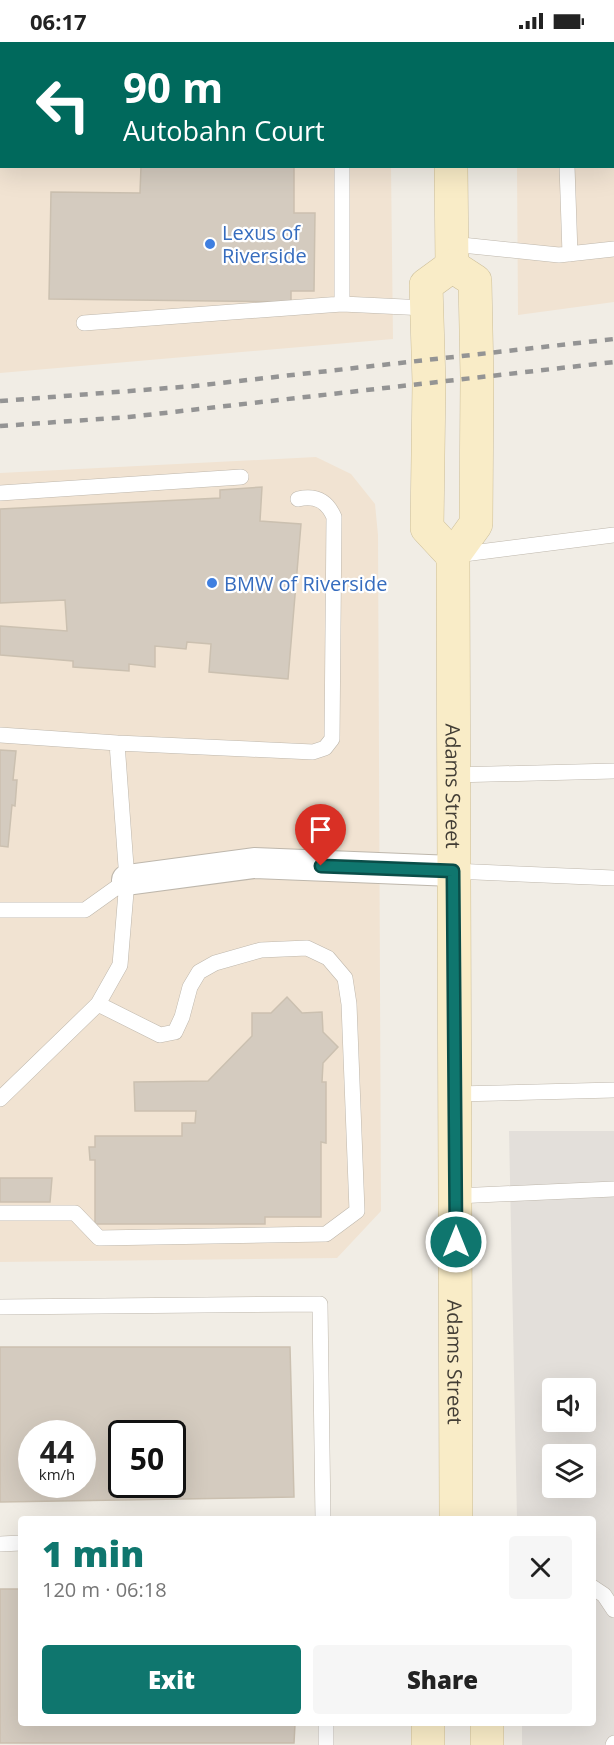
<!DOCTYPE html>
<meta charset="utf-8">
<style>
body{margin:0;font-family:"Open Sans",sans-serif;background:#f6f6f6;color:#222;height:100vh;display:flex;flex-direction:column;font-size:22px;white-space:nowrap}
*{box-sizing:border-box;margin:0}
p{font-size:20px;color:#767676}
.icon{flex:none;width:33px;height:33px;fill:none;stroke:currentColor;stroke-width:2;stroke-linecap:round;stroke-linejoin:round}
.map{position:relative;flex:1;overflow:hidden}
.drawer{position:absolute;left:18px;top:1474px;width:578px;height:210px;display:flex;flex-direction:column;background:#fff;border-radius:6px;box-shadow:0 6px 24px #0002}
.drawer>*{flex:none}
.banner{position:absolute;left:0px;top:0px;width:615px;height:126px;box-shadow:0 6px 24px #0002;background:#00695c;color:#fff;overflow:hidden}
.fabs{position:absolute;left:542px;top:1336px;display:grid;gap:12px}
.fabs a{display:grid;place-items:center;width:54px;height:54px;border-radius:6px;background:#fff;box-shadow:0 6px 24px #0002;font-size:30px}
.speed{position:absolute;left:18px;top:1378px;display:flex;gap:12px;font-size:30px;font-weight:700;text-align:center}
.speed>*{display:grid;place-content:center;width:78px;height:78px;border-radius:50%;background:#fff;box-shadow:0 6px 24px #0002;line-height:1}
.speed small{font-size:15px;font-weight:400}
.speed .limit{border:3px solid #111;border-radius:9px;background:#fff;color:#111}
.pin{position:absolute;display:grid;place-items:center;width:51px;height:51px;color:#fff;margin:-62px -26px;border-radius:50% 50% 50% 0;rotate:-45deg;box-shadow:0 0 6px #0007}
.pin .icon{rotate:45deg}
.me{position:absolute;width:66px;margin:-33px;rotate:0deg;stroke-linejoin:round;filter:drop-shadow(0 0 4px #0008)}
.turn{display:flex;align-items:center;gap:21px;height:126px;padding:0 24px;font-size:27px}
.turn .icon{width:78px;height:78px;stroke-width:2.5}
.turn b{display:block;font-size:42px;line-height:51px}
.round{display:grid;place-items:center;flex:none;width:63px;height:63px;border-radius:6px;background:#f6f6f6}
.summary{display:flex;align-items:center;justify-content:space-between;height:102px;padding:0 24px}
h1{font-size:36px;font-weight:800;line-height:45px;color:#0f766e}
.primary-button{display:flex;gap:12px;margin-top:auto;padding:12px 24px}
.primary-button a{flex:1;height:69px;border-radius:6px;background:#0f766e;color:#fff;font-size:24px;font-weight:800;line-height:69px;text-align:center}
.primary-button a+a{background:#f6f6f6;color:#222}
.status{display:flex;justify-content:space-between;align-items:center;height:42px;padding:0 30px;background:#fff;direction:ltr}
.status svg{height:16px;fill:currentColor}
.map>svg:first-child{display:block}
</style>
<div class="status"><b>06:17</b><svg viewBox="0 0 49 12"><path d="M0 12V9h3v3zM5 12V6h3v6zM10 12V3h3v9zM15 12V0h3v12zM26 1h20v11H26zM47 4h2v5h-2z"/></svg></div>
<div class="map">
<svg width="614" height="1703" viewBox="0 0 614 1703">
<rect width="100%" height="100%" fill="#f1ede5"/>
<path fill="#f1e3d2" d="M0,0H391L2,2V124L391,125L393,297L0,331Z
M515,0H614V260L518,273L517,125L614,124V2Z
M316,415L351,432L375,462L378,493L381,1169L337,1216L0,1220V431Z"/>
<path fill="#e3dfda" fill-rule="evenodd" d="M509,1089H614V1703H522V1682H592V1478L517,1477ZM552,1347H585V1380H552ZM552,1413H585V1446H552Z"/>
<path fill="#d4cbbf" stroke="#cbc0b0" stroke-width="1.5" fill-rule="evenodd" d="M141,124H294V171H315L314,249H291V260L49,257L51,150L140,151Z
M262,445L260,479L301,482L288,637L209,630L211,602L187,600L186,607L155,604V625L129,622V629L73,625V619L0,613V584L67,589L65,558L0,561V467L220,456V448Z
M0,708L16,709L13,738H17L15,764L12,763L8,805L0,804Z
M287,955L302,971L322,970L323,990L338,1005L323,1021L322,1040H326V1101L321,1100V1175H265V1182H95V1118H90L89,1105H95V1094H182V1081H195L196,1069H135L134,1040L208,1039L252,994V971H271Z
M0,1136H52L50,1160H0Z
M0,1305H290L294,1455L0,1460ZM32,1392H82V1443H32ZM122,1392H172V1443H122Z
M0,1547H21V1682H295L294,1701H0Z"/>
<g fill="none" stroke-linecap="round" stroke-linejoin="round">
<g stroke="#beb7ac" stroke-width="16">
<path id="lane" d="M564,0V2
M313,2L320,0
M0,85H2
M342,124V262L426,266
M567,124L570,212
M452,202L559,213L614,207
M84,281L342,262
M0,451L241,435
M456,513L614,493
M0,693L117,701
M453,733L614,729
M453,829L614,836
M0,868H85L127,838
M98,962L120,923L127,838L117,701L313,710L325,706L332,697L334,475C327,459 316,453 298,457
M456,1052L614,1048
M0,1057L98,962L160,993L175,990L182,975L190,945L199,930L215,921L261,908L307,906L328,916L345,936L349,962L357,1169L326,1192L99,1196L75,1171H0
M456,1154L614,1147
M0,1265L320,1262L323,1478
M0,1502L21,1501
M592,1545L604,1553L614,1568
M326,1682V1703
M613,1703L614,1701"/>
</g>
<g stroke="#beb7ac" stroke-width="32">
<path id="street" d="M127,838L254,821L453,829"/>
</g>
<g stroke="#ccbe99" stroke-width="34">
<g id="secondary">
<path d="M449,0V2"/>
<path d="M451,124L452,224"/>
<path id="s1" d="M452,224L475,239L477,335L476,482L453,514L456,1478"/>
<path d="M452,224L426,243L429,341L427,486L453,514"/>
<path d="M428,1682V1703"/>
<path d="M487,1703V1682"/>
</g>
</g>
<use href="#lane" stroke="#fff" stroke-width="15"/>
<use href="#street" stroke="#fff" stroke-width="30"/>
<use href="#secondary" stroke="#f9ecc7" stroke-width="33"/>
<path stroke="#949494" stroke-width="4.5" stroke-dasharray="8 8" stroke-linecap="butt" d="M0,359L194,344L614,297
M0,384L129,375L614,320"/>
</g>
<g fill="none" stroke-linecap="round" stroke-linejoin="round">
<g stroke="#0a4d48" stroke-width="15">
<path id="route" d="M321,824L453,829L456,1200"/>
</g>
<use href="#route" stroke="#0f766e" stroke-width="10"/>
</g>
<g fill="#3f7fe0" stroke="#fff" stroke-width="2">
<circle cx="210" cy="202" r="6"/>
<circle cx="212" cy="541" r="6"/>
</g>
<g text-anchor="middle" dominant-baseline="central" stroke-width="4.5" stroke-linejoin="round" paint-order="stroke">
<g font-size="20" fill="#366cbe" stroke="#fff" text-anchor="start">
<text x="222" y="190">Lexus of<tspan x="222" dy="23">Riverside</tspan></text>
<text x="224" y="541">BMW of Riverside</text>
</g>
<g font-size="20" fill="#423d35" stroke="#fff">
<text stroke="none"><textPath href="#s1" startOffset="540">Adams Street</textPath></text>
<text stroke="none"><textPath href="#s1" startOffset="1116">Adams Street</textPath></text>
</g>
</g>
</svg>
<div class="fabs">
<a><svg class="icon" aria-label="sound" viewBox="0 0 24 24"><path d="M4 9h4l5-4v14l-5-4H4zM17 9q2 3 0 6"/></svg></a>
<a><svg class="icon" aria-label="layers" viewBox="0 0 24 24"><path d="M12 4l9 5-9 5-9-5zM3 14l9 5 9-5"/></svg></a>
</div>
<div class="speed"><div>44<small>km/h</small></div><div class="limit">50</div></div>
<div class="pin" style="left:321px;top:824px;background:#d93025"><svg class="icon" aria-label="arrive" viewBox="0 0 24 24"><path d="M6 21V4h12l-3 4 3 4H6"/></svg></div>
<svg class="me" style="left:456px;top:1200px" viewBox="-20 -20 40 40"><circle r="17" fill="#0f766e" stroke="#fff" stroke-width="3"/><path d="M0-11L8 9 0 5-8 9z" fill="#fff"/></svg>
<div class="banner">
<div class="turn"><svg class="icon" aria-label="left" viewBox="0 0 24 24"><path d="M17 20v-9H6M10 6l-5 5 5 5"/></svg><div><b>90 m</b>Autobahn Court</div></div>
</div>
<section class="drawer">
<div class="summary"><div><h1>1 min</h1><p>120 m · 06:18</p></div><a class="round"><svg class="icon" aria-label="close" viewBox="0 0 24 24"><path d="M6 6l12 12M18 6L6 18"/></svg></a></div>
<div class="primary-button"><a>Exit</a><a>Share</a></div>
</section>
</div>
